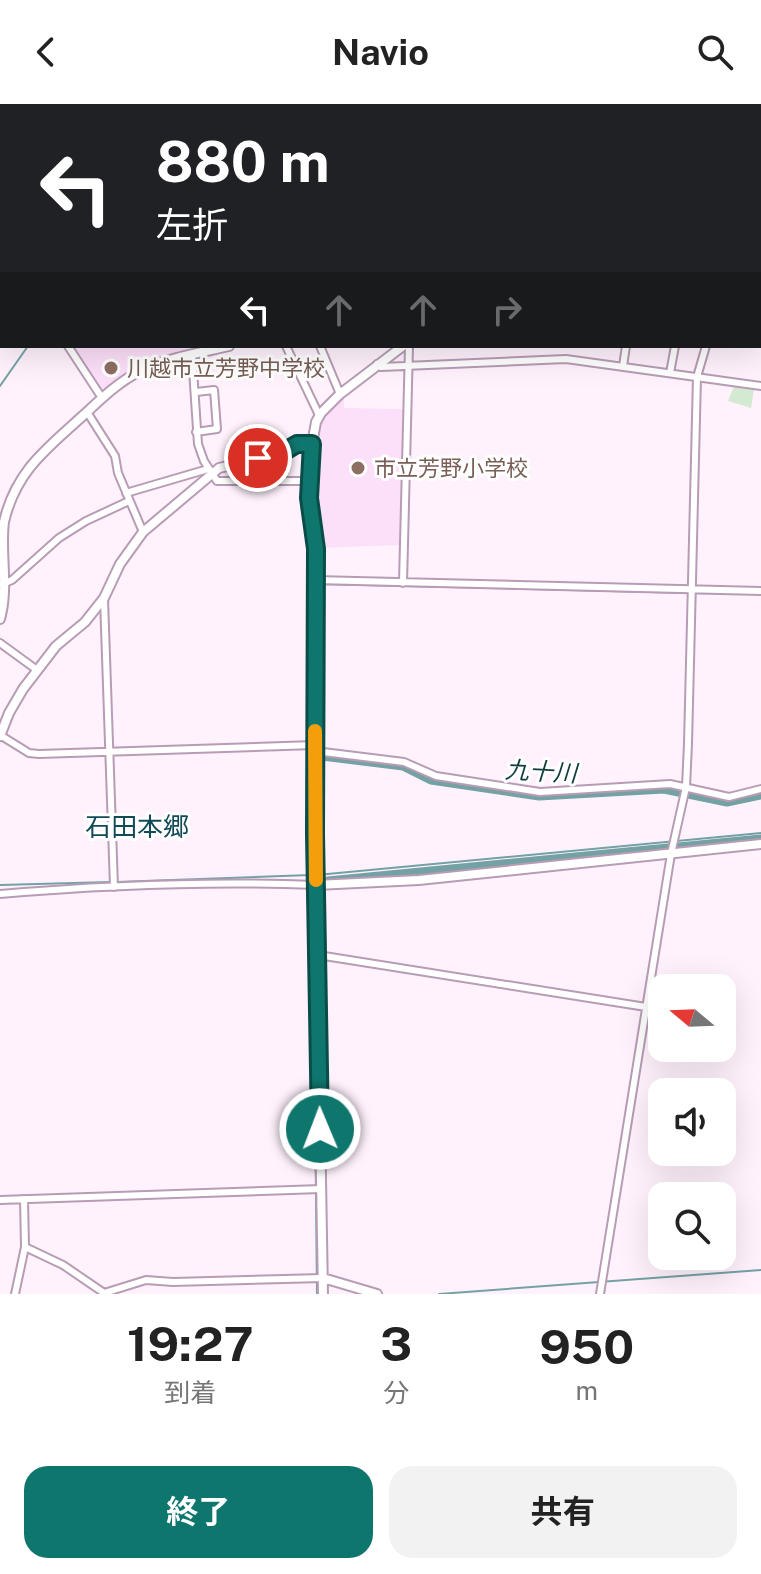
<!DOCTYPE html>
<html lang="ja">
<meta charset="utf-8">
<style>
body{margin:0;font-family:"Public Sans","Noto Sans JP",sans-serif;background:#f2f2f2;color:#222;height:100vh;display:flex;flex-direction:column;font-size:30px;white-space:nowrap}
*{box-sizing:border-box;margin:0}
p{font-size:26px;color:#767676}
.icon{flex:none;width:44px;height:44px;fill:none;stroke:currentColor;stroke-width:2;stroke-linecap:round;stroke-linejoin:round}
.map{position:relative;height:1190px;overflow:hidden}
.sheet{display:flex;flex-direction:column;background:#fff;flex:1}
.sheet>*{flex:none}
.banner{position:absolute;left:0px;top:0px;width:762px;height:244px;box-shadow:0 8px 32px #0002;background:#202124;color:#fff;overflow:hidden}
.needle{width:52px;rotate:289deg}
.controls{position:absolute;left:648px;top:870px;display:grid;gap:16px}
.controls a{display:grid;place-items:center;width:88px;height:88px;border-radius:16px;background:#fff;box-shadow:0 8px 32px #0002;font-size:40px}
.pin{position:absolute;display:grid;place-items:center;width:68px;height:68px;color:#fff;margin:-34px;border:4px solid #fff;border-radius:50%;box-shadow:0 2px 8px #0007}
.me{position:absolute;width:88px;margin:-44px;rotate:359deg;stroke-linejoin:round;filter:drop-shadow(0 0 6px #0008)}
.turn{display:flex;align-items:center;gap:28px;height:168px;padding:0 24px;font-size:36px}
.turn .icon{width:104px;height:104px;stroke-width:2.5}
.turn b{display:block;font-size:56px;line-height:68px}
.lanes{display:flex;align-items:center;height:76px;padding:0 24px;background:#0003;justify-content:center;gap:40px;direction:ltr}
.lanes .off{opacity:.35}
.eta{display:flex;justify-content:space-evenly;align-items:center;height:136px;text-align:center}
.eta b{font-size:48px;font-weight:700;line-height:56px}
.action{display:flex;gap:16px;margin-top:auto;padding:16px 24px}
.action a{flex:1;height:92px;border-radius:24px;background:#0f766e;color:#fff;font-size:32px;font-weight:700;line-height:92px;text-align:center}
.action a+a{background:#f2f2f2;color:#222}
header{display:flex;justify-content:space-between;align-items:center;height:104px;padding:0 24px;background:#fff;font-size:36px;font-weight:700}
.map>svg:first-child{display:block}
</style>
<header><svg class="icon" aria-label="back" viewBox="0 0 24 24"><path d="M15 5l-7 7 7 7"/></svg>Navio<svg class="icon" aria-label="search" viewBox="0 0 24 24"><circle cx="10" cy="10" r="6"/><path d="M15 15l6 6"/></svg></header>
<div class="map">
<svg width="761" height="1190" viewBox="0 0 761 1190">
<rect width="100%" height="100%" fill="#fff2fd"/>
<path fill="#fcdff9" d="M70,242H211L143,261L122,272L104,286L99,285Z
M344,292V304L405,305L400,441L318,444L312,377L317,325L321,313Z"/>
<path fill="#d3e9d1" d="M734,282L754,285L751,304L728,297Z"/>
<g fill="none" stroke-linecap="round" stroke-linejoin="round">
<path stroke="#73a1a4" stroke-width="2" d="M320,2L321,0
M456,2V0
M0,282L28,242
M695,489L761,490
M322,646L321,480L689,489
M321,770L319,730L322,652
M317,771L761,729
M117,778L311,771
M0,781L111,778
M313,792L317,1190
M439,1190L761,1166"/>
<path stroke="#73a1a4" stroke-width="9" d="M322,652L403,662L431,676L539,692L664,685L727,698L761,691
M328,777L761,735"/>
<g stroke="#b89cb5" stroke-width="10">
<path id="minor" d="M326,0H327
M619,0L620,2
M122,2L124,0
M293,2V0
M0,105L2,108
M0,145L2,143
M0,180L2,182
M760,214L761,215
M68,242L102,294
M286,242L319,311
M320,242L340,290
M192,251L198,340L204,357L217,377H310
M377,260L381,263L566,255L761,282
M623,262L626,242
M670,269L675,242
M196,288L214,286L217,325L196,328
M87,308L115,352L118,369L143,428
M126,389L208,365
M315,476L761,487
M403,479L409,242
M3,480L12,476L59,434L86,417L129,397
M104,495L114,783
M0,539L37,566
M0,631L29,649L39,650L315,641
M315,647L404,658L436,672L540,688L670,680L729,693L761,685
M0,790C105,781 211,777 316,781
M318,851L646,903
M0,1096L321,1085
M25,1143L63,1161L104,1189L146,1176L173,1178L323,1174
M15,1190L25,1143L24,1095
M600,1190L671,750L686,683L688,640L697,273L706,242"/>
</g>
<g stroke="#b89cb5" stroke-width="12">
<path id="tertiary" d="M512,0V2
M267,2V0
M760,165H761
M0,515C9,483 0,450 4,418C16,365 50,342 87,308C104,292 119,278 140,267C167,254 199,249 229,242
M0,632L9,609L23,585L56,542L85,518L104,494L120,460L143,428L219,364L280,350L297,340H312
M316,781L419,776L761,740
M323,1174L377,1190
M323,1190L315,730L316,445L309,394L312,340L316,318L321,309L340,290L403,242"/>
</g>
<use href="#minor" stroke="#fff" stroke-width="6"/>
<use href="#tertiary" stroke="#fff" stroke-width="8"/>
</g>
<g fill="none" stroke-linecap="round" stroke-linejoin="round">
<g stroke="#0a4d48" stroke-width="20">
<path id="route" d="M258,354L280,350L297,340H312L309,394L316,445L315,730L320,1025"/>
</g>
<use href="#route" stroke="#0f766e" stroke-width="14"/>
<path stroke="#f59e0b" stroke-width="14" d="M315,627L316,776"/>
</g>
<g fill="#8d6e63" stroke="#fff" stroke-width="3">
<circle cx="111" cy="264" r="8"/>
<circle cx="358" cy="364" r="8"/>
</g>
<g text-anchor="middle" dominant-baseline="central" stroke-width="6" stroke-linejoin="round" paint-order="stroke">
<g font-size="22" fill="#785e54" stroke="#fff" text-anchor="start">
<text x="127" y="264">川越市立芳野中学校</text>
<text x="374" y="364">市立芳野小学校</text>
</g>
<g font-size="24" font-style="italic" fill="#0f3c3e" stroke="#fff">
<text transform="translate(541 667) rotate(3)">九十川</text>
</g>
<g font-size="26" fill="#124b57" stroke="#fff">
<text x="137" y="722">石田本郷</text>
</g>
</g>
</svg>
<div class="controls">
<a><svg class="needle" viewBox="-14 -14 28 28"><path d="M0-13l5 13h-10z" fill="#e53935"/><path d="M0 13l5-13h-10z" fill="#767676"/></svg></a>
<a><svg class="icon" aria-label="sound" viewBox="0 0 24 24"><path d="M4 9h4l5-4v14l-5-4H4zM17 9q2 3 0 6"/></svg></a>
<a><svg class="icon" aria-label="search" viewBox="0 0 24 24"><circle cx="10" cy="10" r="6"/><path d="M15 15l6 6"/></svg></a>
</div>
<div class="pin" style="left:258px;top:354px;background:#d93025"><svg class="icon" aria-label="arrive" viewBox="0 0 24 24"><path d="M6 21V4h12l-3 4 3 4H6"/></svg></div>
<svg class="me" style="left:320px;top:1025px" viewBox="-20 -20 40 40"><circle r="17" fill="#0f766e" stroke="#fff" stroke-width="3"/><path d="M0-11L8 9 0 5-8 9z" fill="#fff"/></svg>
<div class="banner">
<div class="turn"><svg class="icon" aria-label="left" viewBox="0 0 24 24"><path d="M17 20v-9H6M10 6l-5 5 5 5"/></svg><div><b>880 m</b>左折</div></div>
<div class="lanes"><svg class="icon" aria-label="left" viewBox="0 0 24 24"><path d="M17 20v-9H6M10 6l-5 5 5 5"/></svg><svg class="icon off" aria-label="ahead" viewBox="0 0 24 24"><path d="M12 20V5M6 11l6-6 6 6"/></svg><svg class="icon off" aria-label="ahead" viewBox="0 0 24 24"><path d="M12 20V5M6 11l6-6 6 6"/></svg><svg class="icon off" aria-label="right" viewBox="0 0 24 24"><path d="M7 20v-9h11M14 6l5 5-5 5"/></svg></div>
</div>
</div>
<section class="sheet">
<div class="eta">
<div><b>19:27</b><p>到着</p></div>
<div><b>3</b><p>分</p></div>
<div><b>950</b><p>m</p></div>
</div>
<div class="action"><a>終了</a><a>共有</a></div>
</section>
